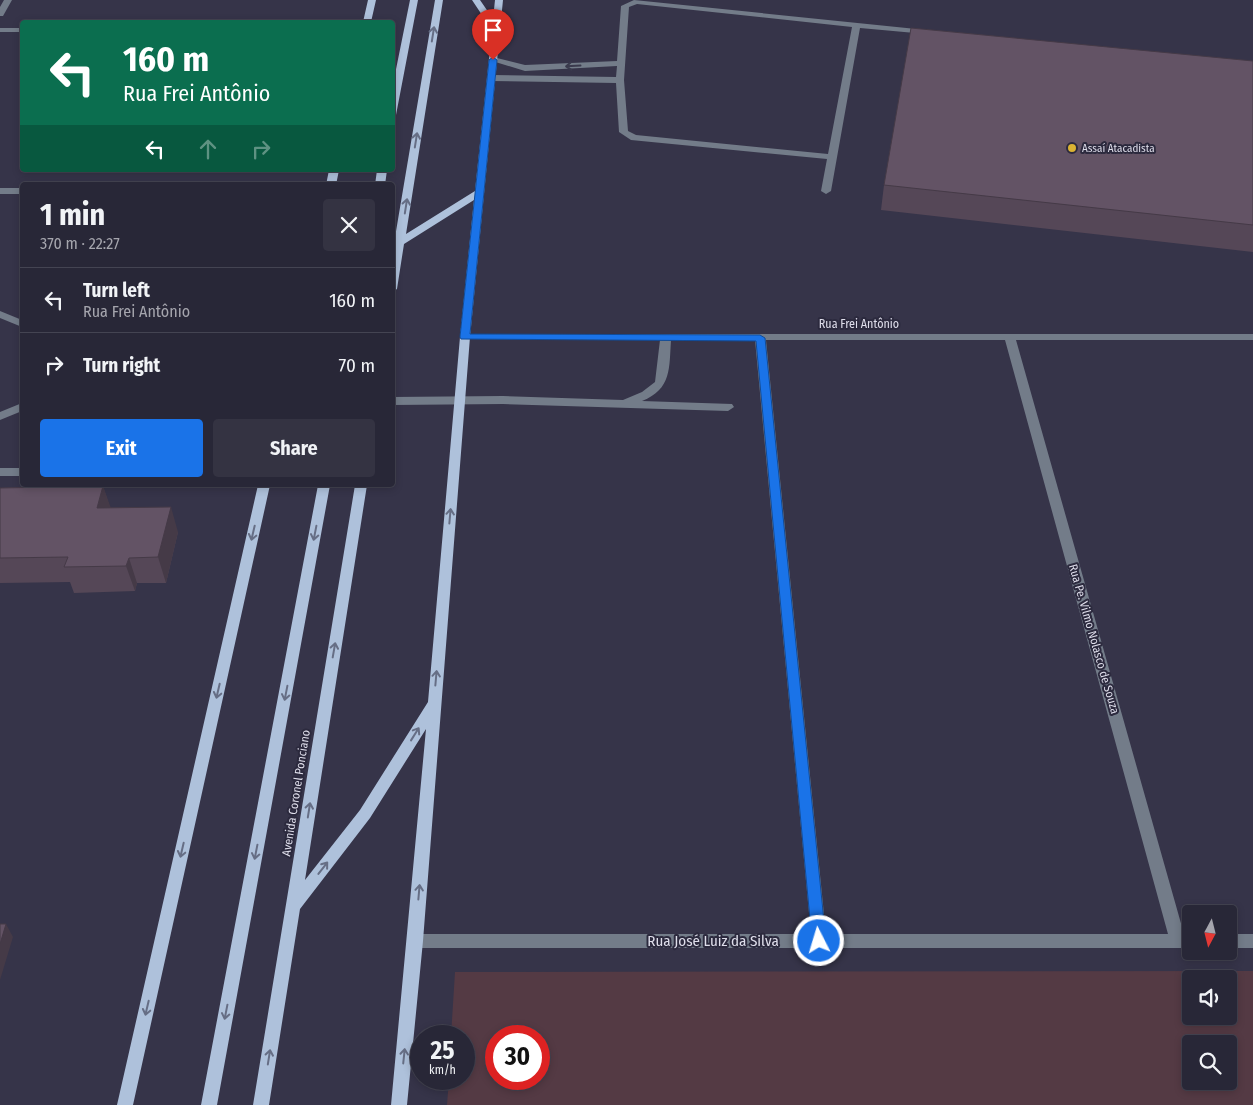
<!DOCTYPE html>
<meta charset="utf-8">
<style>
body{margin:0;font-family:"Fira Sans Condensed",sans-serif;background:#343342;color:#f1f3f6;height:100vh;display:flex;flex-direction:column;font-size:19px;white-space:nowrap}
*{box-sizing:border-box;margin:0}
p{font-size:16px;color:#a5a5ad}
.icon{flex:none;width:28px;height:28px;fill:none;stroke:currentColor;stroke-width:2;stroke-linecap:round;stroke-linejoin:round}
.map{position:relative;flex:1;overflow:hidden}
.details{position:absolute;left:20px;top:182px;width:375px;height:305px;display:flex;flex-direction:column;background:#282737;border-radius:5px;box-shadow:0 2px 8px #0003,0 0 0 1px #444452}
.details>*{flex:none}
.guide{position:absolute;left:20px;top:20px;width:375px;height:152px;border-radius:5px;box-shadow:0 2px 8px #0003,0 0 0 1px #444452;background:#0b6e4f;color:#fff;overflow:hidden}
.needle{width:32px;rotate:187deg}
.fabs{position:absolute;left:1182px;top:905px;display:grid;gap:10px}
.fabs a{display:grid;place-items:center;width:55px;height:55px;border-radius:5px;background:#282737;box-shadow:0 2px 8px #0003,0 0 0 1px #444452;font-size:25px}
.speed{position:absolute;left:410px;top:1025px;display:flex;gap:10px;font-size:25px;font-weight:700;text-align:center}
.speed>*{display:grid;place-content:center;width:65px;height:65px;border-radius:50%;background:#282737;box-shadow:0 2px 8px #0003,0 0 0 1px #444452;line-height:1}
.speed small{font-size:12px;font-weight:400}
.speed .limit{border:8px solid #d22;background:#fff;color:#111}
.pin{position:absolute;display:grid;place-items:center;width:42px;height:42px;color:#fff;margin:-51px -21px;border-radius:50% 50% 50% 0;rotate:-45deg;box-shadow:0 0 5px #0007}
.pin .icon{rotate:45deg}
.me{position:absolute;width:55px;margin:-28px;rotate:355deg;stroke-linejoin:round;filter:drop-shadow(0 0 4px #0008)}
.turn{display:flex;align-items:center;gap:18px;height:105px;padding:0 20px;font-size:22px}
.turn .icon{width:65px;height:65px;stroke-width:2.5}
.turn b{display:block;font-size:35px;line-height:42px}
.lanes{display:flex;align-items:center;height:48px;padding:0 20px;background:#0003;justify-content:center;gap:25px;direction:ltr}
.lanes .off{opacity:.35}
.round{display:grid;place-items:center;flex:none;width:52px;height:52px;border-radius:5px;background:#343342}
.overview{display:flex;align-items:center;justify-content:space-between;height:85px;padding:0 20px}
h1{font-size:30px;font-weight:700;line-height:38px}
.action{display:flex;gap:10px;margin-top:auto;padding:10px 20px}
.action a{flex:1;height:58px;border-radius:5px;background:#1a73e8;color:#fff;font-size:20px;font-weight:700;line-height:58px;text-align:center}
.action a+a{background:#343342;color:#f1f3f6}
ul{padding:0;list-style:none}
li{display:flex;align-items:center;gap:15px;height:65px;padding:0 20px;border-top:1px solid #444452}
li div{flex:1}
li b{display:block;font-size:19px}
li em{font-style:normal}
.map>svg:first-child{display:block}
</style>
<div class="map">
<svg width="1253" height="1105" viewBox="0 0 1253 1105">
<rect width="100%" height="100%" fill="#363449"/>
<path fill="#543a44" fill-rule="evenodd" d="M1253,971V1105H447L449,1079H464V1036H451L455,972ZM1191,979H1229V1016H1191ZM496,1036H539V1079H496ZM1191,1044H1229V1081H1191Z"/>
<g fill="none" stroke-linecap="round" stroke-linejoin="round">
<path fill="#737c89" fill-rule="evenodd" d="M4,0H12L3,16H0V7Z
M634,0L926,30L930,32L926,34L860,28L831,191L826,194L821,191L827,159L631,140L619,132L616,83L491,81L487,78L491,75L616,77L617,66L525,71L489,60L493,57L525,65L617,61L621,6ZM637,4L852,27L828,154L636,135L628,131L624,80L629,7Z
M0,28H22V32H0Z
M0,188H22V194H0Z
M0,311L22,320V327L0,318Z
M465,334H1253V340H1016L1184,934H1191V948H415L409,946L407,941L409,936L415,934H811L755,340H671C669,368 672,389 642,401L732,404L734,407L728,411L503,404L392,405V397L503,396L623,400L642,392L655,382L660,340L461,339L460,337L461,335ZM766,340H1005L1168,934H826Z
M22,403V411L0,420V412Z
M0,468H22V476H0Z
M1229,934H1253V948H1229Z"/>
<path fill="#aec1db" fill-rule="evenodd" d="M368,0H376L371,22H363Z
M410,0H418L396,115L392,118V89Z
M435,0H443L406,234L475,191L492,30L472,0H480L493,19L495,0H503L470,337L423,941L407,1105H391L426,729L370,818L300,909L269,1105H253L355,485H367L305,880L360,810L428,702L460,337L474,200L404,244L397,289L392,292V255Z
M329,170H339L336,185H326Z
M377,170H387L385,185H375Z
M258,485H270L133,1105H117Z
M318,485H330L217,1105H201Z"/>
</g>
<path fill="#554757" d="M1253,61V252L881,210L884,185Z
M103,486L110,508L178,532L166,583H137L135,591L74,593L70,582L0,583V488Z"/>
<path fill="#453a47" d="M103,486L112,511L97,508Z
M171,507L178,532L166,583L158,557Z
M129,558L137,583L135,591L126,566Z
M6,924L13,937L0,980V944Z"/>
<path fill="#635365" stroke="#453a47" d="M911,28L1253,61V225L884,185Z
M103,486L97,508L171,507L158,557L129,558L126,566L64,567L68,557L0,558V488Z
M0,924H6L0,944Z"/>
<defs><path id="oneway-shaft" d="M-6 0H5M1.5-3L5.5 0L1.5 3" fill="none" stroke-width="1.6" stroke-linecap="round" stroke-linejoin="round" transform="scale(1.25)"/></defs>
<g stroke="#666e85">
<use href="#oneway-shaft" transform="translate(433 34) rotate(-81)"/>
<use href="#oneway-shaft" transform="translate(416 140) rotate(-81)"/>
<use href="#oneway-shaft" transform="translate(406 206) rotate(-81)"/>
<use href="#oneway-shaft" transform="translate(450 516) rotate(-85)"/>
<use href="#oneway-shaft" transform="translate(253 533) rotate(103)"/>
<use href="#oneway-shaft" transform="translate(315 533) rotate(101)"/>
<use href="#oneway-shaft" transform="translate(334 650) rotate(-80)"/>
<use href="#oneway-shaft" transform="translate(436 678) rotate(-85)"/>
<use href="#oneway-shaft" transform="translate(218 691) rotate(103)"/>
<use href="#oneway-shaft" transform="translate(286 693) rotate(101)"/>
<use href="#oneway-shaft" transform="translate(415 734) rotate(-58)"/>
<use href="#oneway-shaft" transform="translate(309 810) rotate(-81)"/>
<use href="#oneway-shaft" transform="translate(182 850) rotate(103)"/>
<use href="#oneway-shaft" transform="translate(256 852) rotate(101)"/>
<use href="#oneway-shaft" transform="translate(323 868) rotate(-52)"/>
<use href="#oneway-shaft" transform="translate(419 892) rotate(-85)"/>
<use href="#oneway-shaft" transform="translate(147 1008) rotate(103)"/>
<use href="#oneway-shaft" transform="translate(226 1012) rotate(101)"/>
<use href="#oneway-shaft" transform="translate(404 1056) rotate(-84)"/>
<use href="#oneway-shaft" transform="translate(269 1057) rotate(-81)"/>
</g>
<use stroke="#3a3a4d" href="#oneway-shaft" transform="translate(573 66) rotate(177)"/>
<path fill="#1a73e8" stroke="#114b97" d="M493,57L497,60L470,334L760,335L765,338L826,941L824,945L819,947L814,945L812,941L756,341L461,339L460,337L489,60Z"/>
<circle fill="#dbb333" stroke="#2c2a3e" stroke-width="2" cx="1072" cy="148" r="5"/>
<g text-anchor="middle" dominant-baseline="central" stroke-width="4" stroke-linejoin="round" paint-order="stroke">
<g font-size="11" fill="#dfdeeb" stroke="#2c2a3e" text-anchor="start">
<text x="1082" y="148">Assaí Atacadista</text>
</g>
<g font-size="12" fill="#dfdeeb" stroke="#2c2a3e">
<text x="859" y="324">Rua Frei Antônio</text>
<text transform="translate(1094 639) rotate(74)">Rua Pe. Vilmo Nolasco de Souza</text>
<text transform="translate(296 793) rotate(-81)">Avenida Coronel Ponciano</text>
</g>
<g font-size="15" fill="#dfdeeb" stroke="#2c2a3e">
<text x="713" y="941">Rua José Luiz da Silva</text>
</g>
</g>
</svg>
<div class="fabs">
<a><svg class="needle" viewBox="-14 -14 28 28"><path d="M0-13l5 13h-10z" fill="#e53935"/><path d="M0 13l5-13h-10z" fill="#a5a5ad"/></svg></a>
<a><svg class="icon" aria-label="sound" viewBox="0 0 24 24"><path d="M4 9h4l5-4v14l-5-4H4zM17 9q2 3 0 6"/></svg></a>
<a><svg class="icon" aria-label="search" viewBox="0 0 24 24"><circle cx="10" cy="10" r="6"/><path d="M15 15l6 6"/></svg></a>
</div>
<div class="speed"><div>25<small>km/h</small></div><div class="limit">30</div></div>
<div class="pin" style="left:493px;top:60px;background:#d93025"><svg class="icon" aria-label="arrive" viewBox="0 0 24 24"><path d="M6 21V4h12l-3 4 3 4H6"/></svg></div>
<svg class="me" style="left:819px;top:941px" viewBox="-20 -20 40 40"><circle r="17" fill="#1a73e8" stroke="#fff" stroke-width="3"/><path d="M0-11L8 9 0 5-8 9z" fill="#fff"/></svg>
<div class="guide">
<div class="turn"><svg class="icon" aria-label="left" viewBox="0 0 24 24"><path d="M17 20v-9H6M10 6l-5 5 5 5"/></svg><div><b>160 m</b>Rua Frei Antônio</div></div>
<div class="lanes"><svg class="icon" aria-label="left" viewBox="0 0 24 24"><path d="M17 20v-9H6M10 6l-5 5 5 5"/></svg><svg class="icon off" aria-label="ahead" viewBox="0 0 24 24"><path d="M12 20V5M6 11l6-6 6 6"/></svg><svg class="icon off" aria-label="right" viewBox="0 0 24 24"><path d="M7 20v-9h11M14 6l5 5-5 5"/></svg></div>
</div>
<section class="details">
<div class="overview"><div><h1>1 min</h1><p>370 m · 22:27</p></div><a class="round"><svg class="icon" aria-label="close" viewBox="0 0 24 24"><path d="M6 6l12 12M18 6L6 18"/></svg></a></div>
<ul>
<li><svg class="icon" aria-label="left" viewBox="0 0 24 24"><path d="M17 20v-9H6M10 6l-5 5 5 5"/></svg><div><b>Turn left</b><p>Rua Frei Antônio</p></div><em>160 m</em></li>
<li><svg class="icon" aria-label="right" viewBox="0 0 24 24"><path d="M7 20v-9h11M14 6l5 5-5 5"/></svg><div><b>Turn right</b></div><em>70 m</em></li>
</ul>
<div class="action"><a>Exit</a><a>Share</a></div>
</section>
</div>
